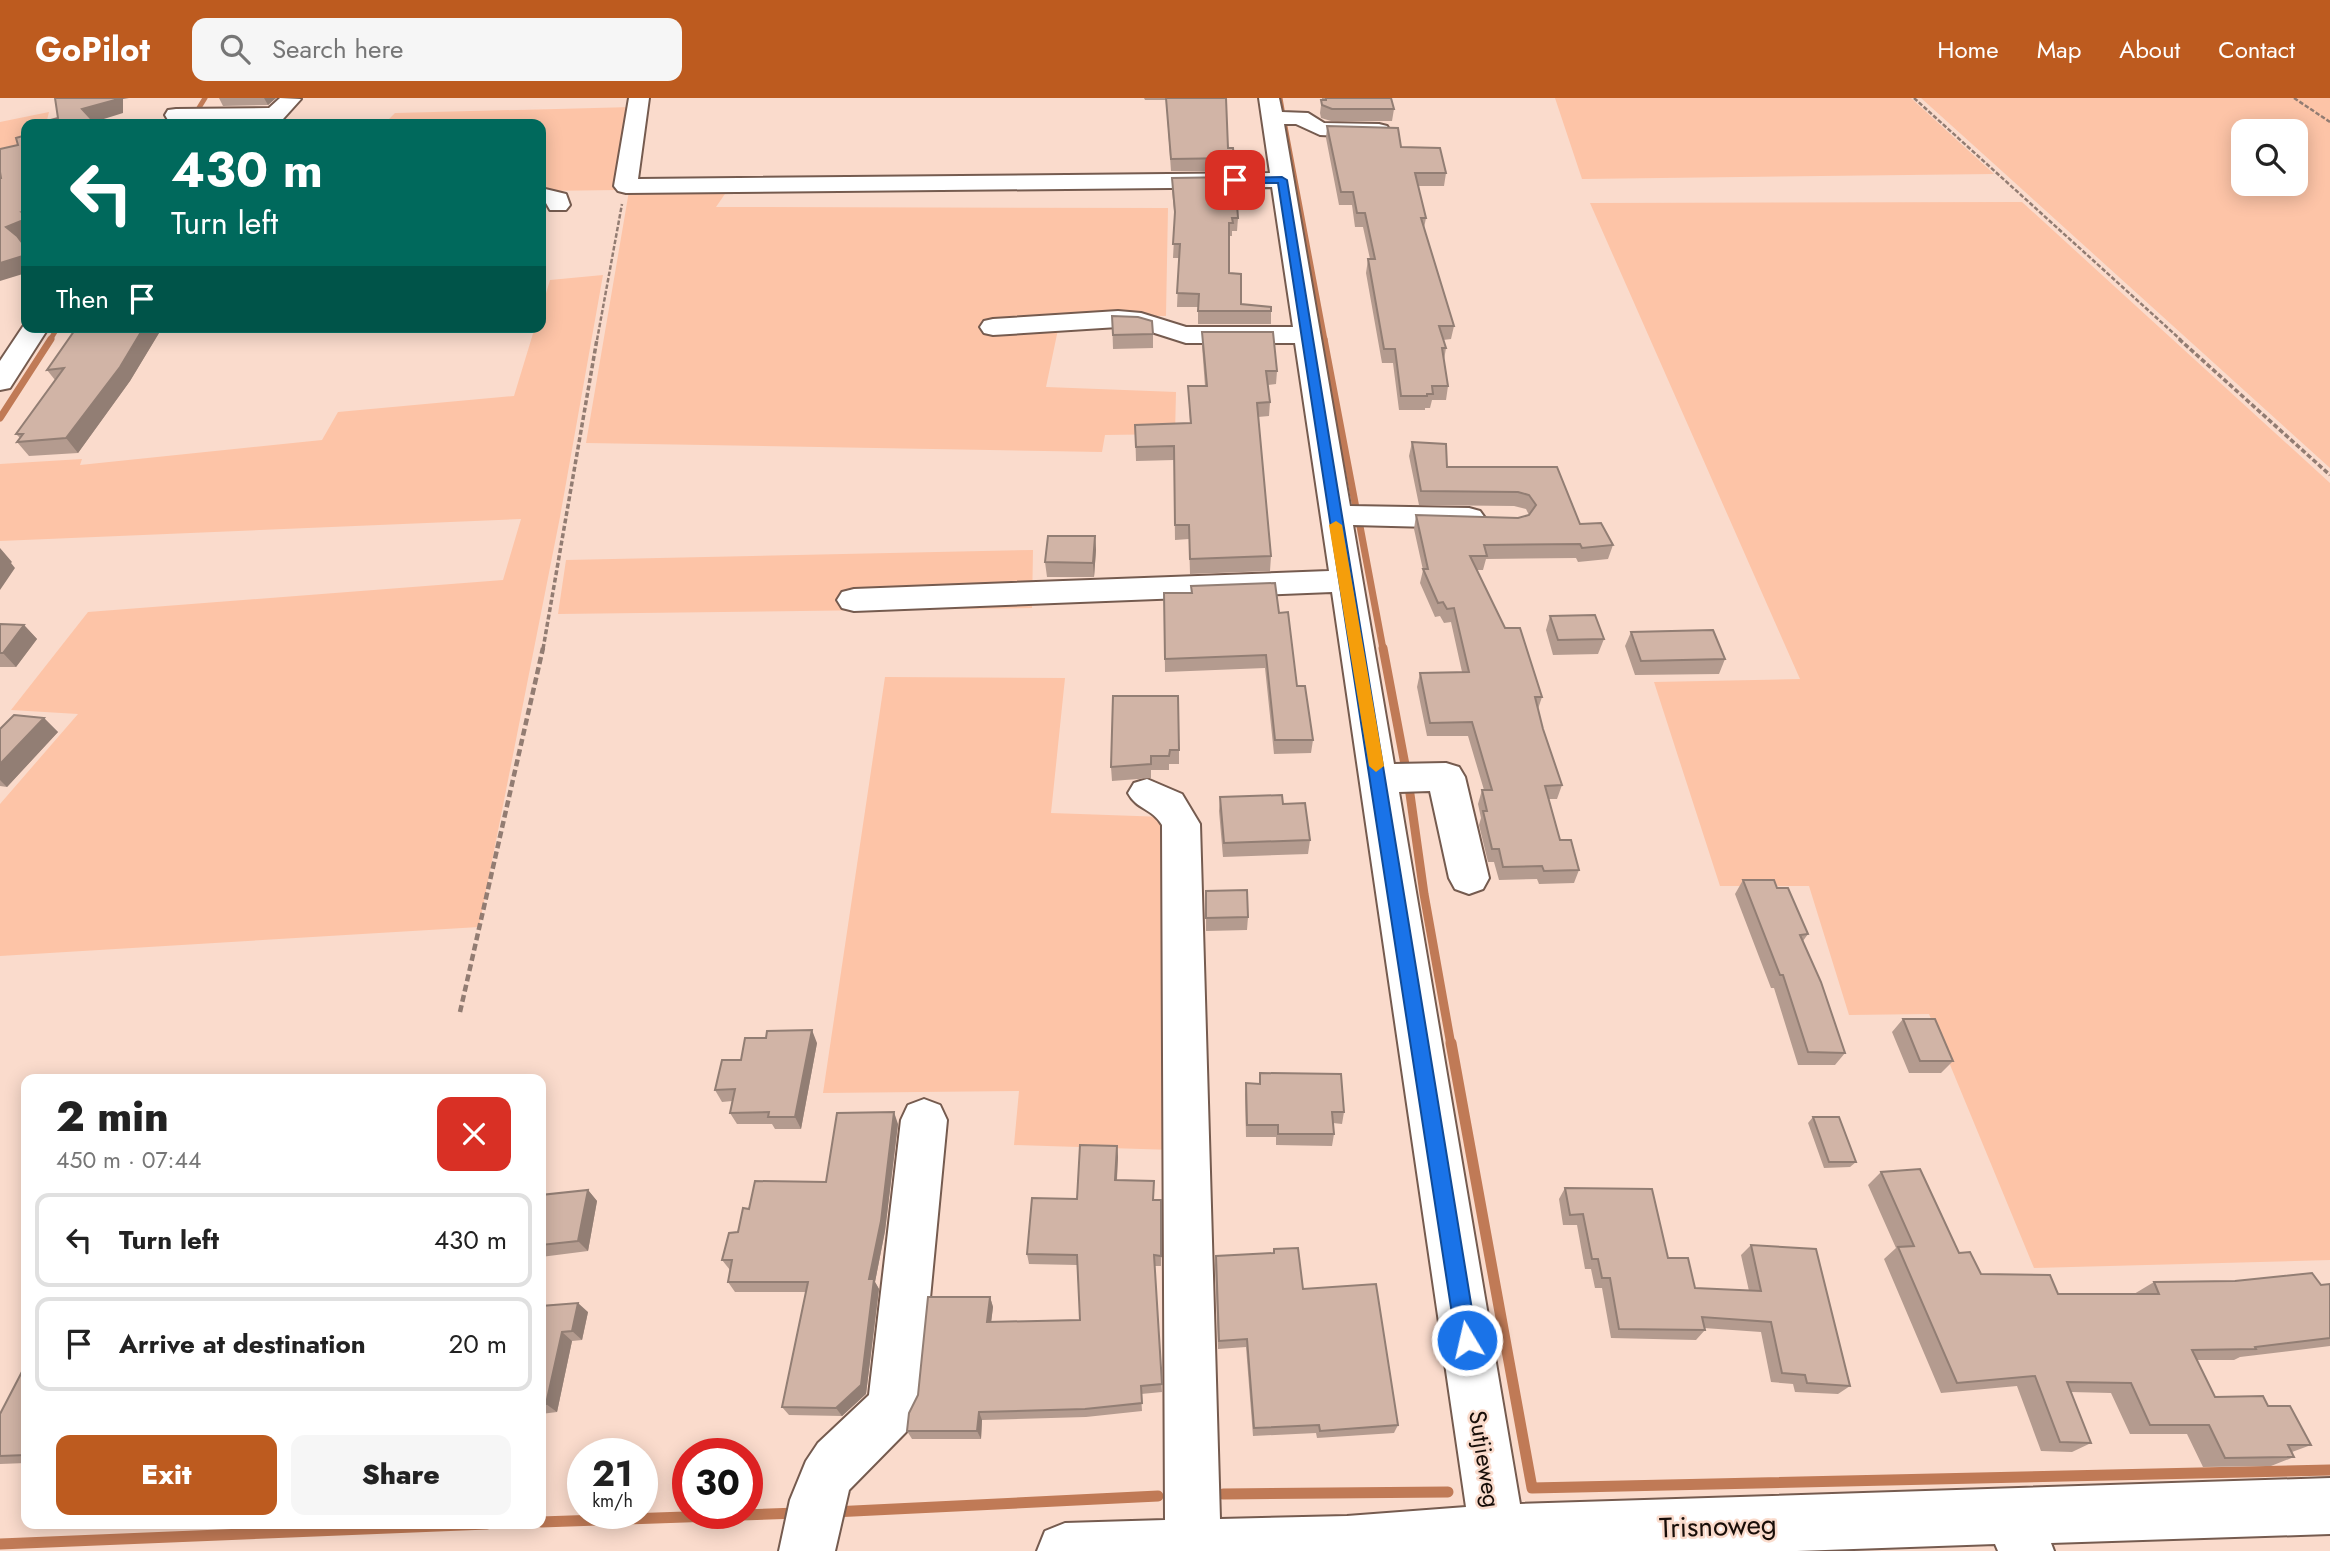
<!DOCTYPE html>
<meta charset="utf-8">
<style>
body{margin:0;font-family:Jost,sans-serif;background:#f6f6f6;color:#222;height:100vh;display:flex;flex-direction:column;font-size:26px;white-space:nowrap}
*{box-sizing:border-box;margin:0}
p{font-size:23px;color:#767676}
.icon{flex:none;width:38px;height:38px;fill:none;stroke:currentColor;stroke-width:2;stroke-linecap:round;stroke-linejoin:round}
.map{position:relative;flex:1;overflow:hidden}
.details{position:absolute;left:21px;top:976px;width:525px;height:455px;display:flex;flex-direction:column;background:#fff;border-radius:14px;box-shadow:0 4px 18px #0003}
.details>*{flex:none}
.banner{position:absolute;left:21px;top:21px;width:525px;height:214px;border-radius:14px;box-shadow:0 4px 18px #0003;background:#00695c;color:#fff;overflow:hidden}
.tools{position:absolute;left:2231px;top:21px;display:grid;gap:14px}
.tools a{display:grid;place-items:center;width:77px;height:77px;border-radius:14px;background:#fff;box-shadow:0 4px 18px #0003;font-size:35px}
.speed{position:absolute;left:567px;top:1340px;display:flex;gap:14px;font-size:35px;font-weight:700;text-align:center}
.speed>*{display:grid;place-content:center;width:91px;height:91px;border-radius:50%;background:#fff;box-shadow:0 4px 18px #0003;line-height:1}
.speed small{font-size:18px;font-weight:400}
.speed .limit{border:10px solid #d22;background:#fff;color:#111}
.pin{position:absolute;display:grid;place-items:center;width:60px;height:60px;color:#fff;margin:-30px;border-radius:14px;box-shadow:0 4px 10px #0006}
.me{position:absolute;width:77px;margin:-38px;rotate:351deg;stroke-linejoin:round;filter:drop-shadow(0 0 5px #0008)}
.turn{display:flex;align-items:center;gap:24px;height:147px;padding:0 35px;font-size:32px}
.turn .icon{width:91px;height:91px;stroke-width:2.5}
.turn b{display:block;font-size:49px;line-height:60px}
.then{display:flex;align-items:center;height:66px;padding:0 35px;background:#0003;gap:14px;font-size:26px}
.round{display:grid;place-items:center;flex:none;width:74px;height:74px;border-radius:14px;background:#f6f6f6}
.overview{display:flex;align-items:center;justify-content:space-between;height:119px;padding:0 35px}
h1{font-size:42px;font-weight:800;line-height:52px}
.button{display:flex;gap:14px;margin-top:auto;padding:14px 35px}
.button a{flex:1;height:80px;border-radius:14px;background:#bd5b1f;color:#fff;font-size:28px;font-weight:800;line-height:80px;text-align:center}
.button a+a{background:#f6f6f6;color:#222}
ul{padding:0;list-style:none}
li{display:flex;align-items:center;gap:21px;height:94px;margin:0 14px 10px;padding:0 21px;border:4px solid #e0e0e0;border-radius:14px}
li div{flex:1}
li b{display:block;font-size:26px}
li em{font-style:normal}
header{display:flex;align-items:center;gap:42px;box-sizing:border-box;height:98px;padding:0 35px;background:#bd5b1f;color:#fff}
header strong{font-size:33px}
nav{display:flex;gap:38px;margin-inline-start:auto;font-size:24px}
.search{width:490px;height:63px;background:#f6f6f6;display:flex;align-items:center;gap:18px;box-sizing:border-box;padding:0 24px;border-radius:14px;color:#767676;font-size:26px}
.map>svg:first-child{display:block}
</style>
<header>
<strong>GoPilot</strong>
<div class="search"><svg class="icon" aria-label="search" viewBox="0 0 24 24"><circle cx="10" cy="10" r="6"/><path d="M15 15l6 6"/></svg>Search here</div>
<nav><a>Home</a><a>Map</a><a>About</a><a>Contact</a></nav>
</header>
<div class="map">
<svg width="2330" height="1453" viewBox="0 0 2330 1453">
<rect width="100%" height="100%" fill="#fadbcc"/>
<path fill="#fdc4a7" fill-rule="evenodd" d="M1555,0H1911L1994,76L1582,81Z
M1921,0H2330V370L1972,46ZM2244,33H2296V86H2244Z
M633,9L619,92L541,93V26H384L395,15Z
M49,14L46,26H26V51L0,93V24Z
M729,90L716,109L1168,110L1166,218L1061,217L1046,289L1176,294L1175,336L1105,337L1102,354L586,345L629,93Z
M2022,104L2330,385V1162L2034,1170L1929,916L1849,917L1809,788H1720L1654,584L1800,581L1590,105Z
M603,177L560,419L479,829L0,858V706L78,616L11,612L88,514L503,482L521,421L0,443V366L82,361L80,367L322,342L338,314L514,298L535,229H541V212L550,182Z
M1033,452L1032,510L558,516L566,462Z
M885,579L1065,580L1051,715L1165,719L1173,1052L1014,1047L1019,993L823,995Z"/>
<g fill="none" stroke-linecap="round" stroke-linejoin="round">
<path stroke="#c07a56" stroke-width="5" d="M1280,0L1283,17
M197,13L205,0
M1284,23L1325,242
M50,242L58,229"/>
<path stroke="#c07a56" stroke-width="7" d="M1324,241L1356,410
M0,320L51,241
M1359,423L1383,551"/>
<path stroke="#c07a56" stroke-width="9" d="M1383,550L1406,672
M1409,689L1424,796L1451,947"/>
<path stroke="#c07a56" stroke-width="11" d="M1451,945L1532,1390L2330,1372
M1223,1396L1448,1394
M833,1414L1158,1398
M541,1424L798,1415
M0,1446L487,1426"/>
<g stroke="#755b4f" stroke-width="4">
<path id="minor" d="M280,0L301,1L283,21L275,22L176,23L168,22L165,17L168,12L176,11L269,10Z
M629,0H649L638,81L1270,75L1259,0H1279L1282,14L1308,15L1324,25L1379,26L1387,28L1390,33L1387,38L1379,40L1320,37L1296,26H1284L1350,408L1469,410L1480,413L1485,420L1480,427L1469,430L1353,427L1394,666L1446,665L1459,669L1465,679L1489,780L1483,791L1469,796L1455,791L1449,780L1430,693L1399,694L1520,1406L2330,1380V1436L2051,1445L2054,1453H1998L1995,1446L1797,1453H1037L1045,1433L1065,1425L1165,1422L1162,727C1152,710 1137,712 1128,695L1134,685L1147,681L1182,696L1200,726L1220,1421L1347,1418L1466,1409L1332,494L854,513L842,510L837,502L842,494L854,491L1329,473L1295,245H1186L1139,230L1118,229L993,237L984,235L980,229L984,223L993,221L1118,213L1141,215L1186,229H1293L1272,89L626,95L618,93L614,88Z
M541,90L566,96L570,107L566,112H550L546,105L541,104Z
M26,224V229H49L10,290L0,292V263Z
M924,1001L940,1007L947,1022L920,1305L906,1334L849,1392L835,1453H779L790,1402L806,1363L818,1345L869,1297L901,1022L908,1007Z"/>
</g>
<path stroke="#927c72" stroke-width="2.5" stroke-dasharray="4.5 2" stroke-linecap="butt" d="M1914,0L2181,242
M2294,0L2330,24
M597,242L622,106"/>
<path stroke="#927c72" stroke-width="3.5" stroke-dasharray="5 2.5" stroke-linecap="butt" d="M2179,241L2330,377
M543,551L597,241"/>
<path stroke="#927c72" stroke-width="4.5" stroke-dasharray="7 3.5" stroke-linecap="butt" d="M460,914L543,550"/>
<use href="#minor" fill="#fff" fill-rule="evenodd"/>
</g>
<path fill="#b49b8f" d="M219,0H276L268,7L223,8Z
M1144,0H1226L1228,50L1234,60L1233,73H1171L1166,2H1145Z
M1322,0H1391L1394,11L1392,23H1331L1321,20L1320,15Z
M1327,28L1401,49L1446,75L1444,88H1418L1426,120L1424,130L1454,228L1451,241L1443,242L1446,250L1444,262L1448,288L1446,302H1432L1430,310H1425V312H1399L1393,265H1382L1366,175L1368,161H1370L1363,129H1355L1352,107H1339L1326,40Z
M1172,80L1238,120L1237,133H1232V138H1229V175L1241,206L1271,213V226H1198V209H1177L1179,160H1173L1175,122L1172,93Z
M1112,218L1153,236V250L1113,251Z
M77,229H203L200,233L159,235L130,283L78,355L29,358L17,344L20,340L16,336L55,282L47,272Z
M1202,234L1277,273L1276,286L1268,287L1270,304L1269,318L1258,319L1271,458L1270,473L1190,476L1189,441L1175,442L1174,362L1136,363L1135,327L1190,325L1188,288H1205L1202,248Z
M1412,344L1447,369H1557L1580,426L1613,447L1608,461L1578,464L1576,460L1486,461L1483,472H1477L1505,530L1542,599L1538,611L1543,631L1562,687L1557,701H1549L1560,742L1579,772L1574,785L1539,786L1537,781L1499,782L1494,764H1488L1479,727L1481,720L1478,706L1482,692H1484L1468,638H1427L1417,589L1420,575L1462,574L1451,524L1444,525L1440,518L1435,519L1420,485L1423,472L1414,431L1416,417L1518,420L1529,417L1526,411L1514,408L1419,407L1409,358Z
M1095,438L1096,452L1094,479H1047L1045,464Z
M1164,495L1279,515L1297,588L1313,642L1311,655L1274,656L1265,570L1165,574Z
M1550,518L1604,541L1598,556L1553,557L1546,532Z
M0,526L24,527L37,541L16,569H0Z
M1631,534L1725,561L1719,576L1635,577L1625,548Z
M1113,598L1179,652V666H1169V672H1151V680L1112,683L1111,669Z
M44,620L58,634L7,689L0,688V631Z
M1220,699L1283,706L1310,742L1308,756L1223,759L1219,713Z
M1743,782L1777,790L1808,836L1803,843L1845,955L1835,967H1798L1774,890H1771L1735,796Z
M1206,793L1248,819L1247,832L1206,833Z
M1903,921L1953,963L1941,975H1909L1892,934Z
M817,945L801,1031H775L772,1026H737L730,1015L732,1003L722,1004L715,992L741,962Z
M1260,975L1344,1014L1342,1026L1333,1025L1334,1036L1332,1048L1276,1047V1039H1246L1245,997L1246,985L1259,986Z
M1813,1019L1856,1064L1850,1069L1824,1070L1808,1025Z
M898,1026L885,1133L875,1184L879,1191L866,1296L842,1318L789,1317L782,1309L806,1194H735L728,1184L730,1172L722,1162L749,1111L826,1084Z
M1117,1048L1118,1059L1117,1082L1154,1102H1161V1168H1155L1162,1294L1141,1296L1142,1313L1086,1319L982,1322L981,1341H912L907,1333L990,1199L993,1209L991,1224L1080,1222L1077,1167L1029,1166L1027,1156L1077,1101Z
M1881,1074L1981,1176L2058,1196H2134L2154,1184L2321,1187L2330,1186V1248L2240,1259L2234,1262H2197L2215,1299L2268,1308L2311,1347L2292,1354L2294,1359L2271,1368L2203,1369L2187,1336H2130L2111,1295L2071,1294L2091,1345L2072,1354L2041,1353L2017,1288L1941,1295L1884,1161L1896,1150L1868,1087Z
M1565,1090L1668,1160L1695,1190L1749,1193L1741,1157L1751,1147L1850,1288L1838,1296L1795,1294L1793,1286L1771,1284L1761,1234L1704,1230L1705,1232L1696,1242L1611,1240L1602,1190H1595L1591,1171H1585L1577,1127H1563L1559,1101Z
M588,1092L597,1103L588,1153L541,1159V1097Z
M1274,1151L1303,1191L1398,1327L1394,1335L1317,1340L1316,1335L1253,1338L1246,1249L1218,1251L1215,1167L1216,1158L1273,1155Z
M541,1208L588,1214L582,1242L572,1243L557,1314L541,1316Z
M26,1266V1365L0,1366V1316Z"/>
<path fill="#927e74" d="M115,0H129L123,1V15L91,25L82,11Z
M264,0H276L268,7Z
M26,121V140L17,144L6,129Z
M26,157V175L0,183V165Z
M144,229H156L159,235L130,283L78,355L66,340Z
M1095,438L1096,452L1094,479L1093,465Z
M0,450L12,464L11,465L15,470L0,492Z
M24,527L37,541L16,569L3,555Z
M44,620L58,634L7,689L0,682V666Z
M812,932L817,945L801,1031L795,1019Z
M894,1014L898,1026L885,1133L875,1184L879,1191L866,1296L842,1318L836,1310L869,1181Z
M1117,1048L1118,1059L1116,1093L1115,1082Z
M588,1092L597,1103L588,1153L578,1143Z
M990,1199L993,1209L990,1233L987,1224Z
M578,1205L588,1214L582,1242L572,1233Z
M562,1234L572,1243L557,1314L546,1306Z
M979,1314L982,1322L981,1341L977,1333Z"/>
<path fill="#d1b4a6" stroke="#927e74" stroke-width="2" d="M55,0H115V2L82,11L96,26H40L39,25L58,20Z
M1166,0H1226L1228,50H1233L1234,60L1171,61Z
M1326,0H1391L1394,11H1332L1322,7L1321,2H1326Z
M1327,28L1398,30L1401,49L1440,50L1446,75H1415L1426,120H1421L1454,228H1439L1446,250H1442L1448,288H1432L1433,296H1427V298H1401L1395,251H1384L1368,161H1375L1365,115H1357L1353,94H1341Z
M26,37V113L22,114L26,116V121L6,129L17,138L26,150V157L0,165V80H1L0,74V51L18,47L16,40Z
M1235,79L1238,120H1232L1233,125H1229V175L1241,176V206L1271,209V213H1198L1199,196L1177,195L1180,146H1173L1175,114L1172,80Z
M1112,218L1138,219L1152,223L1153,236L1113,237Z
M77,229H144L120,269L66,340L17,344L23,336H16L64,270L47,272Z
M1202,234H1273L1277,273H1266L1270,304L1257,305L1271,458L1190,461L1189,427H1175L1174,348L1136,349L1135,327L1191,325L1188,288H1207Z
M1412,344L1446,346L1447,369H1557L1580,426L1601,425L1613,447L1582,450L1580,446L1484,447L1487,458H1470L1505,530H1520L1542,599H1535L1543,631L1562,687L1545,688L1560,742H1571L1579,772L1544,773L1542,768L1503,769L1499,751H1492L1483,713H1487L1482,692H1492L1472,624L1430,625L1420,575L1469,574L1454,510L1447,511L1443,504L1438,505L1423,471H1428L1416,417L1518,420L1529,417L1536,407L1529,397L1518,394L1421,393Z
M1048,438H1095L1093,465L1045,464Z
M1275,485L1279,515L1288,514L1297,588H1305L1313,642H1275L1266,557L1165,561L1164,495H1192L1191,488Z
M1595,517L1604,541L1558,542L1550,518Z
M0,526L24,527L3,555H0Z
M1713,532L1725,561L1641,563L1631,534Z
M1113,598H1178L1179,652H1170L1169,658H1151V666L1111,669Z
M14,617L44,620L0,666V631Z
M1282,697L1283,706L1305,705L1310,742L1224,745L1220,699Z
M1743,782H1774L1777,790H1788L1808,836L1800,837L1821,884L1845,955L1808,954L1783,877H1780Z
M1247,792L1248,819L1206,820V793Z
M1903,921H1935L1953,963H1920Z
M812,932L795,1019H768L769,1014L730,1015L735,991L715,992L722,962H741L745,940H766L767,933Z
M1260,975L1341,976L1344,1014H1332L1334,1036H1278V1027H1247L1246,985L1260,986Z
M894,1014L881,1123L869,1181H874L861,1287L836,1310L782,1309L808,1184H728L732,1162H722L729,1135L738,1134L743,1110L749,1111L755,1083L826,1084L837,1015Z
M1813,1019H1839L1856,1064H1829Z
M1080,1047L1117,1048L1115,1082L1154,1083L1153,1102H1161V1158L1154,1157L1162,1286L1141,1288L1142,1305L1085,1311L979,1314L977,1333H907L909,1315L918,1297L928,1199H990L987,1224L1080,1222L1077,1157L1027,1156L1032,1100L1077,1101Z
M1920,1071L1959,1155L1970,1154L1981,1176L2050,1177L2058,1196H2159L2154,1184L2235,1183L2312,1175L2321,1187L2330,1186V1240L2255,1249L2256,1251L2192,1252L2215,1299L2263,1298L2268,1308H2290L2311,1347H2288L2294,1359L2225,1360L2209,1327H2150L2131,1285L2067,1284L2091,1345L2060,1344L2035,1278L1957,1285L1898,1149L1914,1148L1881,1074Z
M1565,1090L1652,1091L1668,1160H1688L1695,1190L1761,1193L1751,1147L1816,1151L1850,1288L1807,1285L1805,1277L1782,1275L1771,1224L1702,1219L1705,1232L1619,1231L1610,1180H1602L1598,1161H1592L1583,1116L1570,1117Z
M588,1092L578,1143L541,1147V1097Z
M1298,1150L1303,1191L1376,1186L1398,1327L1320,1333L1319,1327L1254,1330L1247,1241L1219,1243L1216,1158L1274,1155V1151Z
M578,1205L572,1233L562,1234L546,1306H541V1208Z
M26,1266V1357L0,1358V1316Z"/>
<path fill="#1a73e8" stroke="#114b97" stroke-width="2" d="M1282,79L1287,82L1477,1242L1474,1249L1467,1252L1459,1249L1456,1242L1278,85H1235L1230,82L1235,80Z"/>
<path fill="#f59e0b" d="M1336,423L1342,427L1384,668L1376,674L1369,668L1329,427Z"/>
<g text-anchor="middle" dominant-baseline="central" stroke-width="5" stroke-linejoin="round" paint-order="stroke">
<g font-size="24" fill="#180e09" stroke="#fadbcc">
<text transform="translate(1485 1361) rotate(81)">Sutjieweg</text>
</g>
<g font-size="28" fill="#180e09" stroke="#fadbcc">
<text transform="translate(1718 1428) rotate(-2)">Trisnoweg</text>
</g>
</g>
</svg>
<div class="tools">
<a><svg class="icon" aria-label="search" viewBox="0 0 24 24"><circle cx="10" cy="10" r="6"/><path d="M15 15l6 6"/></svg></a>
</div>
<div class="speed"><div>21<small>km/h</small></div><div class="limit">30</div></div>
<div class="pin" style="left:1235px;top:82px;background:#d93025"><svg class="icon" aria-label="arrive" viewBox="0 0 24 24"><path d="M6 21V4h12l-3 4 3 4H6"/></svg></div>
<svg class="me" style="left:1467px;top:1242px" viewBox="-20 -20 40 40"><circle r="17" fill="#1a73e8" stroke="#fff" stroke-width="3"/><path d="M0-11L8 9 0 5-8 9z" fill="#fff"/></svg>
<div class="banner">
<div class="turn"><svg class="icon" aria-label="left" viewBox="0 0 24 24"><path d="M17 20v-9H6M10 6l-5 5 5 5"/></svg><div><b>430 m</b>Turn left</div></div>
<div class="then">Then<svg class="icon" aria-label="arrive" viewBox="0 0 24 24"><path d="M6 21V4h12l-3 4 3 4H6"/></svg></div>
</div>
<section class="details">
<div class="overview"><div><h1>2 min</h1><p>450 m · 07:44</p></div><a class="round" style="background:#d93025;color:#fff"><svg class="icon" aria-label="close" viewBox="0 0 24 24"><path d="M6 6l12 12M18 6L6 18"/></svg></a></div>
<ul>
<li><svg class="icon" aria-label="left" viewBox="0 0 24 24"><path d="M17 20v-9H6M10 6l-5 5 5 5"/></svg><div><b>Turn left</b></div><em>430 m</em></li>
<li><svg class="icon" aria-label="arrive" viewBox="0 0 24 24"><path d="M6 21V4h12l-3 4 3 4H6"/></svg><div><b>Arrive at destination</b></div><em>20 m</em></li>
</ul>
<div class="button"><a>Exit</a><a>Share</a></div>
</section>
</div>
